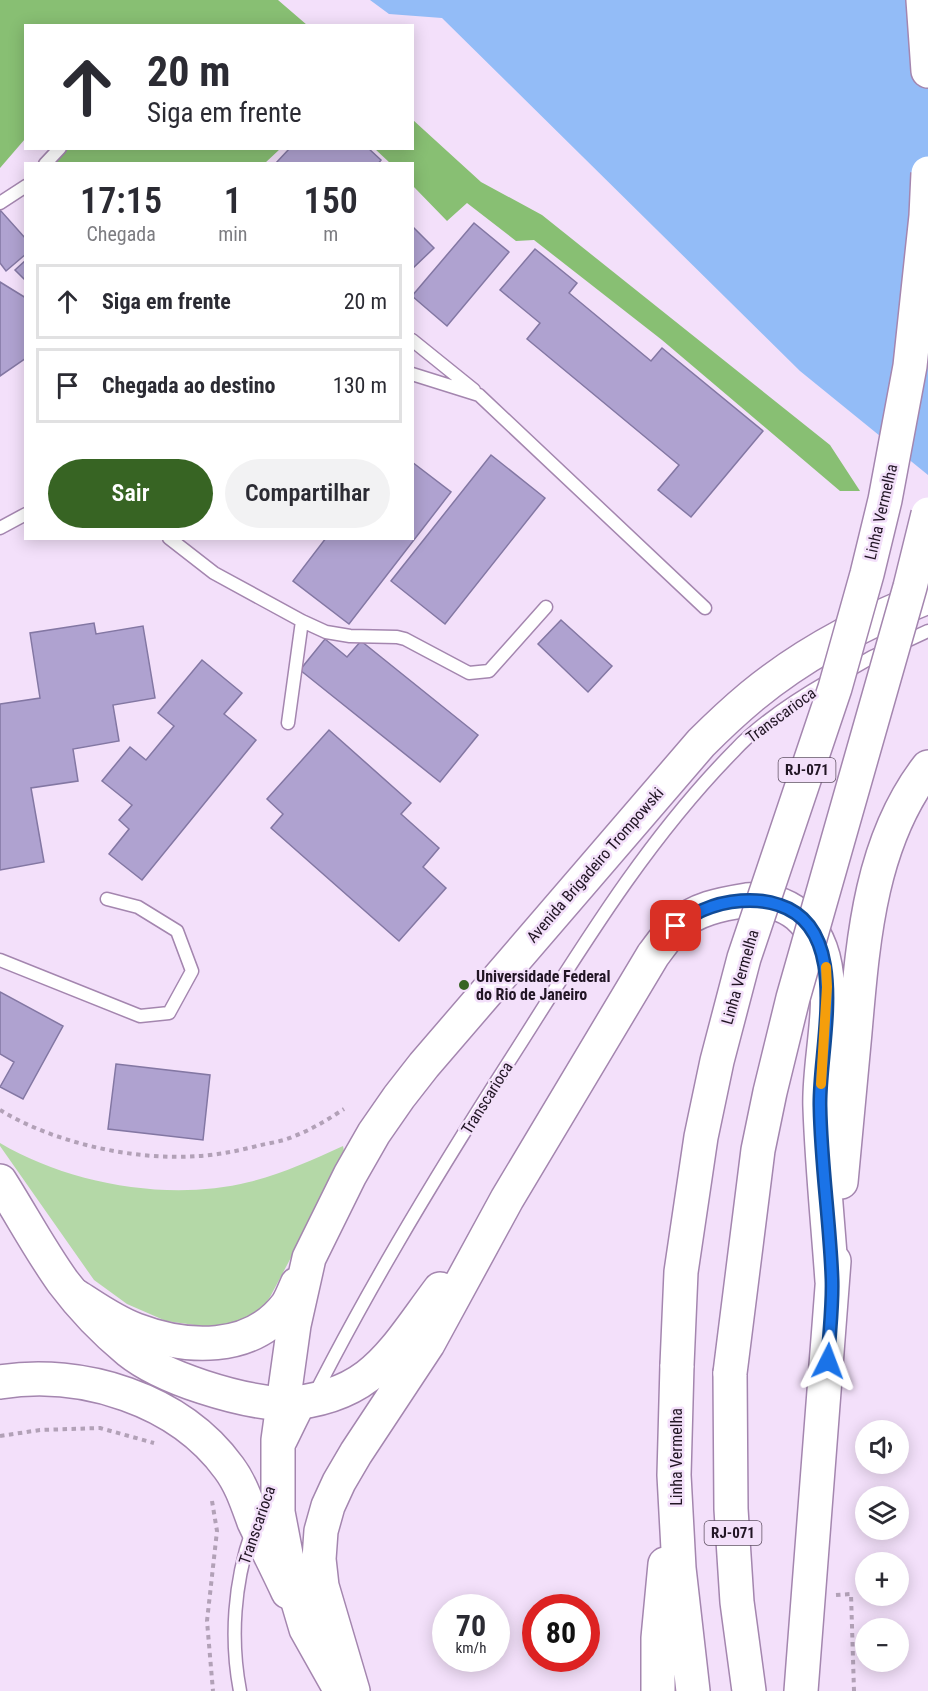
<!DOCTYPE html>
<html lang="pt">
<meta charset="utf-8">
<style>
body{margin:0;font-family:"Roboto Condensed",sans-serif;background:#f2f2f3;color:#2b2b33;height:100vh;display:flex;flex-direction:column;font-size:22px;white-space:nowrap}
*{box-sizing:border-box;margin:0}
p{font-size:20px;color:#7c7c81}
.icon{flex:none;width:33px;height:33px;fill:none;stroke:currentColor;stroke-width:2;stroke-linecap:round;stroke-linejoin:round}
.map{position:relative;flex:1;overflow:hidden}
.side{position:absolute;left:24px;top:162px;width:390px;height:378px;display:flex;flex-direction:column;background:#fff;border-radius:0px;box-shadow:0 3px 15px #0003}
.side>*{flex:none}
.guide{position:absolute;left:24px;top:24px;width:390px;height:126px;border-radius:0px;box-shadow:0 3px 15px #0003;background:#fff;color:#2b2b33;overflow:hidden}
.fabs{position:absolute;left:855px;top:1420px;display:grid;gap:12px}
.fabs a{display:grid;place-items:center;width:54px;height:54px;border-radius:50%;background:#fff;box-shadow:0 3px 15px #0003;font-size:30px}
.speed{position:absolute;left:432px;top:1594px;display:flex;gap:12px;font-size:30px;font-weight:700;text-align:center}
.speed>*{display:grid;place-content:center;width:78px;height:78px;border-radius:50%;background:#fff;box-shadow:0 3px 15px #0003;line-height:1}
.speed small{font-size:15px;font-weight:400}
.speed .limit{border:9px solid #d22;background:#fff;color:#111}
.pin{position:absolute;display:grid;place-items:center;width:51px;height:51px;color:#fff;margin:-26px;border-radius:12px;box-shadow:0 3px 9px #0006}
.me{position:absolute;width:66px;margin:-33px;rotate:3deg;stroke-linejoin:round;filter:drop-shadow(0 0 4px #0008)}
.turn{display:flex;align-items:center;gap:21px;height:126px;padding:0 24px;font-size:27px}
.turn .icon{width:78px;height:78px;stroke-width:2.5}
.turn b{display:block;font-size:42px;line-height:51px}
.eta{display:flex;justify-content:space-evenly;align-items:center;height:102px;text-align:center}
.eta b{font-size:36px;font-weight:600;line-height:42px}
.button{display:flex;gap:12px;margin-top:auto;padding:12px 24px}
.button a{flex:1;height:69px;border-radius:36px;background:#376423;color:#fff;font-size:24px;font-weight:600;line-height:69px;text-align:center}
.button a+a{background:#f2f2f3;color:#2b2b33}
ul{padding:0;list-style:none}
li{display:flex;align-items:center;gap:18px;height:75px;margin:0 12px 9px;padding:0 12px;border:3px solid #e1e1e2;border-radius:0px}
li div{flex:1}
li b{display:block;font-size:22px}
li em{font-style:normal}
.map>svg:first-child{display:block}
</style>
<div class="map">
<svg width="928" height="1691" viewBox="0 0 928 1691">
<rect width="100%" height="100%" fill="#f3e0fa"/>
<path fill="#b4d8a7" d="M0,1143C69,1184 169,1202 249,1182C282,1174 312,1160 343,1146L345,1156L270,1297L256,1317L240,1325L209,1327L166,1321L127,1304L94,1280L0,1146Z"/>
<path fill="#88bf73" d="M0,0H278L307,25L26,26L25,139L0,168Z
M413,120L481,182L542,215L830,445L860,491H840L662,340L534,240L516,241L467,203L447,221L413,186L412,164L390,163L375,149L412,148Z
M53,149H280L265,163L47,164Z"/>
<path fill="#93bcf7" d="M370,0H928V475L800,371L442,18L389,14Z"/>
<path fill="#afa2d0" stroke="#8377a3" stroke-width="1.5" d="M290,148H368L381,160L378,164H275Z
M0,210L26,239V254L6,271L0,263Z
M474,223L509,252L447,326L412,296Z
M412,226L434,248L412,269Z
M535,249L577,283L569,293L651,361L662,348L763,431L691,517L658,490L679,465L527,339L540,323L500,290Z
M26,260V281L15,270Z
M0,282L26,298V358L0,376Z
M491,455L545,498L445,624L391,581Z
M412,462L451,492L349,624L293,581L326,538H412Z
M561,620L612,666L588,692L538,644Z
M94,623L96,634L143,626L155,698L113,705L119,741L73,749L78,781L31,788L44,862L0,870V704L40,698L30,633Z
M325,639L347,657L361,641L478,735L440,782L300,670Z
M202,660L242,693L224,714L256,740L142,880L109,854L129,829L119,820L132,805L102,781L130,747L146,760L174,726L158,713Z
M329,730L411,803L401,814L439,848L423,867L446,888L399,941L271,828L283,814L267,799Z
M0,992L63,1026L23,1099L0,1087L14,1062L0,1054Z
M116,1064L210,1075L203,1140L108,1129Z"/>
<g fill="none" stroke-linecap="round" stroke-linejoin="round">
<g stroke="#a486af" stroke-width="15">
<path id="lane" d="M45,164L60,148
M0,203L26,186
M412,340L474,390
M412,374L479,395L705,608
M0,528L26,514
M169,538L214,573L302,621L326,632L350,636L397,637L405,639L469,673L489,671L546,607
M846,672L872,657L928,631
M288,723L302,621
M0,960L140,1016L169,1013L192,971L177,931L138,907L107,899
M290,1444C356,1307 435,1177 517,1049C583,945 648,838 735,750C761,722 797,699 830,680
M240,1691C230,1639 234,1582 252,1531"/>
</g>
<g stroke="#a486af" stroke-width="36">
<path id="secondary" d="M0,1181C21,1214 40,1250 63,1282C81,1306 106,1332 129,1351C164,1379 239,1401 283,1404
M0,1382C82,1369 179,1399 229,1468C241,1484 247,1503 254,1522C265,1545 277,1568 288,1592"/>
</g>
<g stroke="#a486af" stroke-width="36">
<path id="highway" d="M923,0L928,71
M841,1182C846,1132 850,1082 855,1032C863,940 870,842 928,767
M76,1296C95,1308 114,1322 136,1330C186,1349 251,1353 287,1305C291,1299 294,1291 297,1284
M677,1365L674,1475L679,1568L693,1691
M730,1373L731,1509L737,1602L749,1691
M283,1404C372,1398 391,1354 440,1289
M337,1684L306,1629L290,1575L278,1512V1440L294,1325L309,1258L350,1175L374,1133L399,1097L424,1065L701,743C717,727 734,711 752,696C803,654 866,621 928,597
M353,1691L322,1586L319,1559L321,1531L328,1506L339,1482L356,1453L428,1344L507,1199L653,955C660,946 667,935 676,927C694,909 722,904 747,900C764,898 785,904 798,915C850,960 817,1049 820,1108C822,1166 828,1224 832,1281
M658,1691V1638L665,1564
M801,1691L834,1261"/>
</g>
<path stroke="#b2a1b7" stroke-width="4" stroke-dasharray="4.5 4.5" stroke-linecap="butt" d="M0,1110C54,1143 135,1161 198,1156C218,1155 237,1151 257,1146C268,1143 281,1142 292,1137C311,1130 327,1120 344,1109
M0,1436L40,1430L100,1428L154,1443
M212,1501L217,1531L207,1621L213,1691
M836,1595L851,1594L854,1691"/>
<use href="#lane" stroke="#fff" stroke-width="12"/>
<use href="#secondary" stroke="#fff" stroke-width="33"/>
<use href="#highway" stroke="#fff" stroke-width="33"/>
<g stroke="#a486af" stroke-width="36" stroke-linecap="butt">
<path id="highway-bridge" d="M677,1365L681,1272L701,1137L717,1061L744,958L835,688L867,574L885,500L910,366L926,216L928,173
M730,1373L758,1150L770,1092L793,998L910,587L928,514"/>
</g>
<use href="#highway-bridge" stroke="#fff" stroke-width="33"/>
</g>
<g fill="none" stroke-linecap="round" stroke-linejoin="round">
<g stroke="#114b97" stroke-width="15">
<path id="route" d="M676,926C685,921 694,914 703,910C726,900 756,897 779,905C854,929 818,1049 820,1107C821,1165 830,1222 832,1279C833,1306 829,1334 828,1361"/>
</g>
<use href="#route" stroke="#1a73e8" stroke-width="10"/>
<path stroke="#f59e0b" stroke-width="10" d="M821,1084L827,987L826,967"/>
</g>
<circle fill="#376423" stroke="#f3e0fa" stroke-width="2" cx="464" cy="985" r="6"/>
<g text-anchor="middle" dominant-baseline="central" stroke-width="5" stroke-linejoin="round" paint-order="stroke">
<g fill="#f3e0fa" stroke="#605264" stroke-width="1.5">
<rect x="778.5" y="758" width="57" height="24" rx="4.5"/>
<rect x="704.5" y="1521" width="57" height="24" rx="4.5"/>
</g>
<g font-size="15" font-weight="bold" fill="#211524">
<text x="807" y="770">RJ-071</text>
<text x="733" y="1533">RJ-071</text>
</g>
<g font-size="16" fill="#211524" stroke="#f3e0fa">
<text transform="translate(881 512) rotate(-77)">Linha Vermelha</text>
<text transform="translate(781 715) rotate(-36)">Transcarioca</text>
<text transform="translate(595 865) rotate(-49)">Avenida Brigadeiro Trompowski</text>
<text transform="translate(740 977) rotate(-74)">Linha Vermelha</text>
<text transform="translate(487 1098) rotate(-58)">Transcarioca</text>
<text transform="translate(676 1457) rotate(-90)">Linha Vermelha</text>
<text transform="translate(257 1525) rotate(-71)">Transcarioca</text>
</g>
<g font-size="16" font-weight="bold" fill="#211524" stroke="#f3e0fa" text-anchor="start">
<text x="476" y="976">Universidade Federal<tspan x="476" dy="18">do Rio de Janeiro</tspan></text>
</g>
</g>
</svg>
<div class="fabs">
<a><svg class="icon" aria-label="sound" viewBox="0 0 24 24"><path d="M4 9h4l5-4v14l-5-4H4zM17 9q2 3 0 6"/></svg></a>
<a><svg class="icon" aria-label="layers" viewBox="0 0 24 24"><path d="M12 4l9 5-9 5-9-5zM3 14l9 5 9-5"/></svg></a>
<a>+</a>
<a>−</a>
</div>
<div class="speed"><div>70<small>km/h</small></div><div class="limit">80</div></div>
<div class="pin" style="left:676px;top:926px;background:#d93025"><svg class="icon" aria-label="arrive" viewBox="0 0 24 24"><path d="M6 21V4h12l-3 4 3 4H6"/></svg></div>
<svg class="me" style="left:828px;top:1361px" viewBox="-20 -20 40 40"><path d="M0-17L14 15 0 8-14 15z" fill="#1a73e8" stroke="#fff" stroke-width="4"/></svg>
<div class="guide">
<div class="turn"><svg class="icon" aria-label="ahead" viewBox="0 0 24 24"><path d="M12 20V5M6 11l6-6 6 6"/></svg><div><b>20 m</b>Siga em frente</div></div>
</div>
<section class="side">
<div class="eta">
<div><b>17:15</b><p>Chegada</p></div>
<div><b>1</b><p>min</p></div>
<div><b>150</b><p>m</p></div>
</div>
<ul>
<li><svg class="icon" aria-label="ahead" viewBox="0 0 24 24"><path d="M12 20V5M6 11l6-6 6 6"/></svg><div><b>Siga em frente</b></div><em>20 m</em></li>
<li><svg class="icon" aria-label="arrive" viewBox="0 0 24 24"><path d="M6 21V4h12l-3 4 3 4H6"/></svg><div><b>Chegada ao destino</b></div><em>130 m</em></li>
</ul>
<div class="button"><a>Sair</a><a>Compartilhar</a></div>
</section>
</div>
